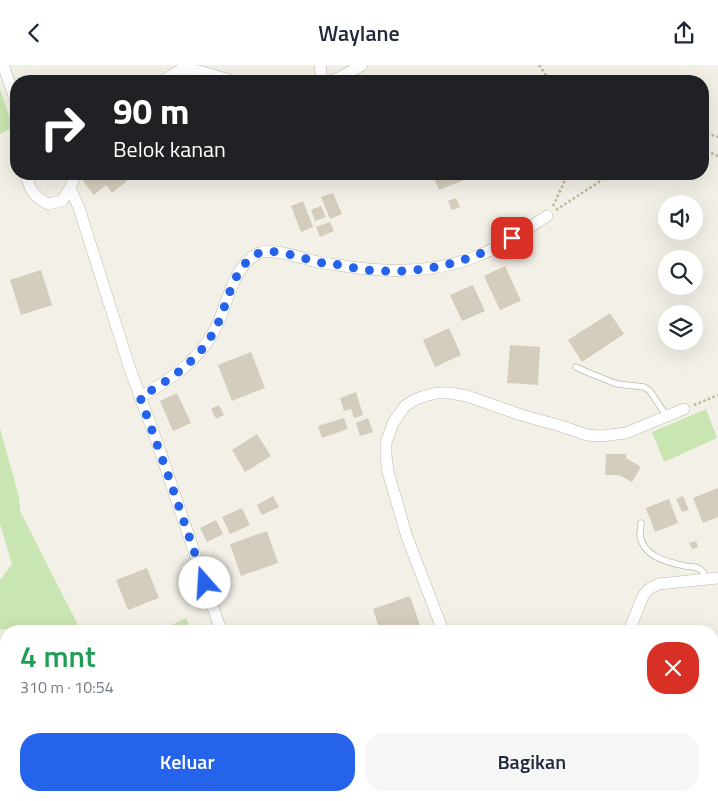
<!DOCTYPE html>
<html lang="id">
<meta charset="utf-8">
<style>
body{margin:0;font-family:"Titillium Web",sans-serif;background:#f6f6f7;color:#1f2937;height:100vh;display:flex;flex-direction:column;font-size:19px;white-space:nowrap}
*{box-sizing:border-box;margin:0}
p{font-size:16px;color:#747a83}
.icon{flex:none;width:28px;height:28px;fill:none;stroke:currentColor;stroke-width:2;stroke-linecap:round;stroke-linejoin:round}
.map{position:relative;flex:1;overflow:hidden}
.drawer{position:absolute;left:0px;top:560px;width:719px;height:176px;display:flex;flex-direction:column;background:#fff;border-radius:20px 20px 0 0;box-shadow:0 5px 20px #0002}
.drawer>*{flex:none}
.top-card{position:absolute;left:10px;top:10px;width:699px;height:105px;border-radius:20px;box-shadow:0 5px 20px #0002;background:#202124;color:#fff;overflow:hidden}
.tools{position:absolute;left:658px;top:130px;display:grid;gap:10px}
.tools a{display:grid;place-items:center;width:45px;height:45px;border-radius:50%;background:#fff;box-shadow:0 5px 20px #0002;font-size:25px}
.pin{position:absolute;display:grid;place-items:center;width:42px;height:42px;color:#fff;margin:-21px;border-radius:10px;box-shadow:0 2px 8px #0006}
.me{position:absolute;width:55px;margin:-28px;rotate:341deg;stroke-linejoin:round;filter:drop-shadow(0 0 4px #0008)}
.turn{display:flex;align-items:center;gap:18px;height:105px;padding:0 20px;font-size:22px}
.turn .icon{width:65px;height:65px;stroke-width:2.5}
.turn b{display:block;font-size:35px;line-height:42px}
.round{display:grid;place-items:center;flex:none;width:52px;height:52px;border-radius:20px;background:#f6f6f7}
.headline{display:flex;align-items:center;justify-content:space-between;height:85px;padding:0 20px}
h1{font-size:30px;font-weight:600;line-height:38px;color:#1e9e55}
.button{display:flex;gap:10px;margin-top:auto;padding:10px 20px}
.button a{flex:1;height:58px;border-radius:20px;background:#2563eb;color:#fff;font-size:20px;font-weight:600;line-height:58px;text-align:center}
.button a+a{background:#f6f6f7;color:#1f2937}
header{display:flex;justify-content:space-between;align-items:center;height:65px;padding:0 20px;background:#fff;font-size:22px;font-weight:600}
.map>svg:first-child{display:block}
</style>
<header><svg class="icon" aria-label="back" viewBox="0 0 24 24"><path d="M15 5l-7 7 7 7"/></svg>Waylane<svg class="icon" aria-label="share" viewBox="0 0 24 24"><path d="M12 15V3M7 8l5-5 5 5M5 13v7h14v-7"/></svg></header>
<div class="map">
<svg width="718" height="736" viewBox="0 0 718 736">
<rect width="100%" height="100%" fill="#f3f0e7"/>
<path fill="#c9e5b1" d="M0,24L13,62L0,69Z
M706,344L717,373L664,397L652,367Z
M0,363L19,432L20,446L81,566H19L17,564H0V515L12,499L0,459Z
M186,553L191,566H159Z
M0,656L1,665L2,690L6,708V730H12L13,736H0Z
M208,730H249L251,736H211Z"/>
<path fill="#d4cdbd" d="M422,11L425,16H408Z
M92,109H121L127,116L112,128L106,120L94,130L83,116Z
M441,109H467L469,113L439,125L433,112Z
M333,128L342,149L330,154L321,132Z
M456,133L460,142L452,145L448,136Z
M303,136L313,162L301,167L291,141Z
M321,141L326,152L315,156L311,145Z
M330,157L334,166L320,172L316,162Z
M505,201L521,236L500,245L484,211Z
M41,205L52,240L21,250L10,215Z
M473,220L485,246L462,256L450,230Z
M610,248L624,269L582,297L568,275Z
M449,263L461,290L435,302L423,275Z
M510,280L540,282L538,320L507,318Z
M251,287L265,323L232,336L218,300Z
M356,327L363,350L354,353L351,344L344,346L340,333Z
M177,328L191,358L173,366L160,336Z
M219,340L224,350L216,354L211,344Z
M344,353L348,364L322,373L318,361Z
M368,353L373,367L360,371L356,358Z
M257,369L271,391L245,407L232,385Z
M606,389H626V393L641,402L632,417L619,410H605Z
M718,423V452L703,458L693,433Z
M273,431L279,442L262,450L257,440Z
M683,431L689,445L682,447L676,434Z
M669,434L678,458L655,467L646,443Z
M242,443L250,460L230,469L222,452Z
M216,455L223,469L207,477L200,463Z
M267,466L278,498L241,511L230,479Z
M696,476L698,482L692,484L689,478Z
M147,503L159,533L128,545L116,515Z
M410,531L420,560L401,566H380L373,544Z
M395,730H396L405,736H391Z
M564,730H598L602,736H568Z
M664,730H680L672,736H668Z
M705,730L707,736H693Z"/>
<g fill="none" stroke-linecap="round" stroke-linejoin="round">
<g stroke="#beb9aa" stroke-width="7">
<path id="lane" d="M576,302L589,308L617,319L644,322L650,326L667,352
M641,458C641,462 640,466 640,470C643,492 667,497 685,501C693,502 698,501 703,507L705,515"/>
</g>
<g stroke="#beb9aa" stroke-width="12">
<path id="street" d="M3,0L16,36
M320,0L322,16
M163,16L182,4L199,6L233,16
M330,16L339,13L362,0
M26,109C30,125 33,131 48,139L62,136L70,123L79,143L130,304L158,380L221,566
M70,123L76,109
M140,332C168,316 197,297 213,268C228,243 231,201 259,188C272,182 304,194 318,197C327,199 336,199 344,201C388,208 433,208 475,192C500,182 524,166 547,151
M443,566L407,472L388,407L386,391V378L393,358L405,341L414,335L425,331L437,328H450L467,331L521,350L561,361L587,370L601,371L626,368L684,344
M629,566L643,531L650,523L659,519L718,513
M273,730L275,736
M497,730L499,736
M633,730L637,736"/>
</g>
<path stroke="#bfb69c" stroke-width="2.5" stroke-dasharray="2.5 2.5" stroke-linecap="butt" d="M539,0L550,16
M702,67L718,72
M702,84L718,91
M553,141L568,109
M556,145L611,109
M694,340L718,330"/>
<use href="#lane" stroke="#fff" stroke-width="5.5"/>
<use href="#street" stroke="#fff" stroke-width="11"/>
</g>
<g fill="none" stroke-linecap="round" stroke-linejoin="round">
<path stroke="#2563eb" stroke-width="9" stroke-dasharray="0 16.2" d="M205,518L167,407L140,332C168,316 197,297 213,268C228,243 231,201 259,188C272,182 304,194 318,197C326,199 333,199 341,200C350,202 358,204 367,205C419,210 467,199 512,173"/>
</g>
</svg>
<div class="tools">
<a><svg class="icon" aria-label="sound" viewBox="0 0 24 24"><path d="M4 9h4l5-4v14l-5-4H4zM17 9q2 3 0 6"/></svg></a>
<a><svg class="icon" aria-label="search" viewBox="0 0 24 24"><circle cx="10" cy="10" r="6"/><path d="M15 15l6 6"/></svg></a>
<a><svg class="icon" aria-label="layers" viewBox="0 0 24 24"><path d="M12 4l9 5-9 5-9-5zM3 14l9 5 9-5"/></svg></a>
</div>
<div class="pin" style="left:512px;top:173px;background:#d93025"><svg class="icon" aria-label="arrive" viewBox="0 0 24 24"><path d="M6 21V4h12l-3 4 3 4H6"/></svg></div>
<svg class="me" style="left:205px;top:518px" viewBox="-20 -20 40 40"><circle r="19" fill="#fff"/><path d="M0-13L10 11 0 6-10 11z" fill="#2563eb"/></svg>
<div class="top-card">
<div class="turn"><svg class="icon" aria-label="right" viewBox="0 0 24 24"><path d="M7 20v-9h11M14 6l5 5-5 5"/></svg><div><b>90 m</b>Belok kanan</div></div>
</div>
<section class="drawer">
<div class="headline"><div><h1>4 mnt</h1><p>310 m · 10:54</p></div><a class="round" style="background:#d93025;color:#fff"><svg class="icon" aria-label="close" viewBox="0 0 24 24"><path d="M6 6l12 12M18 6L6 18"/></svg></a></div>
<div class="button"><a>Keluar</a><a>Bagikan</a></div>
</section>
</div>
